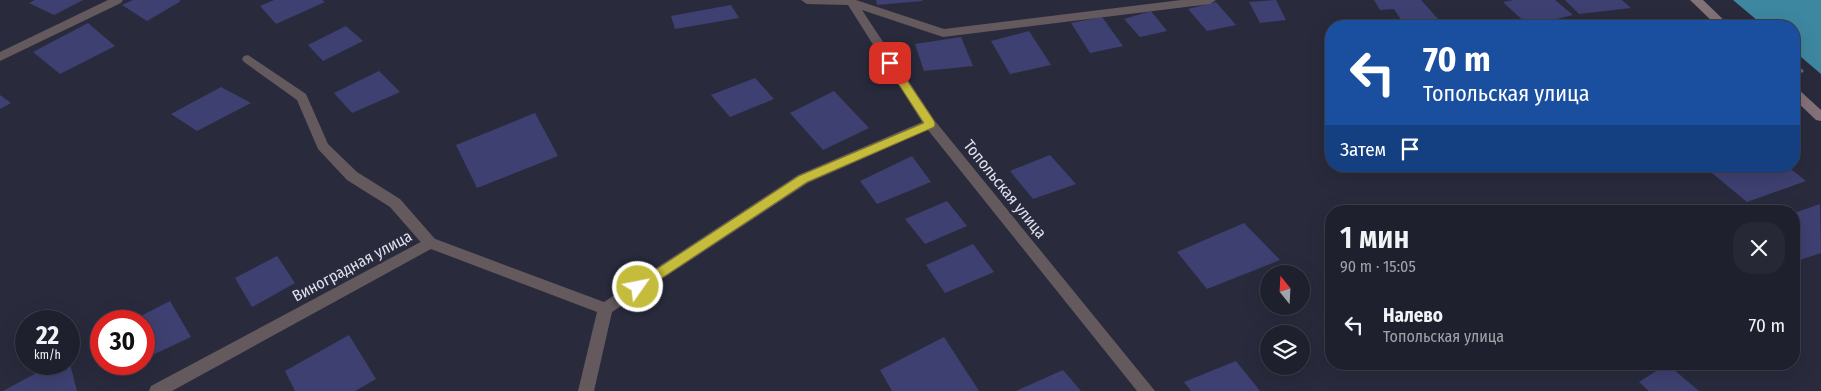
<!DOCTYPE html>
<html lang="ru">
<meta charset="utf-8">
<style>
body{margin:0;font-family:"Fira Sans Condensed",sans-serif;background:#272836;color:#f1f3f6;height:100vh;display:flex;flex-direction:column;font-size:19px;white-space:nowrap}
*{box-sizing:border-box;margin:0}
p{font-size:16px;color:#a1a3aa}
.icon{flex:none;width:28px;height:28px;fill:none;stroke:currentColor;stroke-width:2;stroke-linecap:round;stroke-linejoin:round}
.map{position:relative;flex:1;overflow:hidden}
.side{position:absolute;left:1325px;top:205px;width:475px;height:165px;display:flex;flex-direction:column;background:#1f202e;border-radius:20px;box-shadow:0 5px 20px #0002,0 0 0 1px #3c3e4a}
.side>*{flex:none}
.banner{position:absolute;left:1325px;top:20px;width:475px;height:152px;border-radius:20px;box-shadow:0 5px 20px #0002,0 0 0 1px #3c3e4a;background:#1a4fa0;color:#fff;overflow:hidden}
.needle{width:32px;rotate:342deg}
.fabs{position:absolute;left:1260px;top:265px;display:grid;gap:10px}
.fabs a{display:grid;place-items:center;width:50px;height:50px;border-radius:50%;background:#1f202e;box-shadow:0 5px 20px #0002,0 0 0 1px #3c3e4a;font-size:25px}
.speed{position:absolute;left:15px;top:310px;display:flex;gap:10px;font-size:25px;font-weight:700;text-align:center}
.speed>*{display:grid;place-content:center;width:65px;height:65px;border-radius:50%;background:#1f202e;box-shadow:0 5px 20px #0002,0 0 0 1px #3c3e4a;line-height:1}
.speed small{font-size:12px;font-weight:400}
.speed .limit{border:8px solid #d22;background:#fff;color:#111}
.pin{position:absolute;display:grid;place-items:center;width:42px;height:42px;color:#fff;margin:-21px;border-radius:10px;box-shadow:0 2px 8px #0006}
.me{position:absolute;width:55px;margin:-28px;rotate:57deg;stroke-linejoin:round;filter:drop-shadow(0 0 4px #0008)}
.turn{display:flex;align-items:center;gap:18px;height:105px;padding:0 15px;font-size:22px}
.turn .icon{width:65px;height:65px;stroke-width:2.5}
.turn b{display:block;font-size:35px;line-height:42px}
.then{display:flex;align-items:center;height:48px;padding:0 15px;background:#0003;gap:10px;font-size:19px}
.round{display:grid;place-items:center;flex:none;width:52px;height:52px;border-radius:20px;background:#272836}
.overview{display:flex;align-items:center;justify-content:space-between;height:85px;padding:0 15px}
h1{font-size:30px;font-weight:600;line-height:38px}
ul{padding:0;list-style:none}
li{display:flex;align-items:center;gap:15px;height:70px;padding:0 15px}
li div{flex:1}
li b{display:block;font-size:19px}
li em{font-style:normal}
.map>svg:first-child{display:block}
</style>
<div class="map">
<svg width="1821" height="391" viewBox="0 0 1821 391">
<rect width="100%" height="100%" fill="#292b3d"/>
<path fill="#3e87a1" d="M1733,0H1821V74L1794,51V26H1764Z"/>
<path fill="#3e4071" d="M35,0H83L54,15L29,3Z
M133,0H179L181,1L147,21L122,5Z
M274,0H322L325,2L276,24L260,6Z
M876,0H922V1L877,5Z
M1276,0L1286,20L1260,23L1249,2Z
M1374,0H1421L1439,20L1405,26L1394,9L1380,10Z
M1514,0H1555L1573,15L1529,26L1503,2Z
M1565,0H1622L1631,8L1579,14Z
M1216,2L1236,25L1207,31L1188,9Z
M731,5L739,18L675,29L671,16Z
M1151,11L1167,31L1140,37L1124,19Z
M1102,17L1123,46L1090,53L1071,23Z
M88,23L115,46L60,74L33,52Z
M346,26L363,41L323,61L308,45Z
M1029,31L1051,65L1010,74L991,41Z
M961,37L973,66L924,71L915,44Z
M379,71L400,92L352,113L334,93Z
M755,78L774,99L730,117L711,95Z
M221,87L251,103L197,131L171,114Z
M834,91L869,128L823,150L790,113Z
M0,95L11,103L0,109Z
M535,113L558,156L477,188L456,145Z
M1050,155L1076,184L1033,199L1010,171Z
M912,156L931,182L877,204L860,181Z
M1729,166H1787L1806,181L1747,202L1712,173Z
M947,201L967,226L925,244L905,219Z
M1820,204L1821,253L1794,262V213Z
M1244,223L1280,260L1207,289L1177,252Z
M973,244L994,272L945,293L926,265Z
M277,256L295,283L252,307L235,278Z
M170,301L191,337L144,359V321H131Z
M349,335L376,379L355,391H295L285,371Z
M944,337L979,391H892L880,370Z
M1236,361L1260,391H1191L1184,382Z
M53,364H70L77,391H3Z
M1667,364L1699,391H1649L1639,382Z
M1063,370L1081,391H1016Z"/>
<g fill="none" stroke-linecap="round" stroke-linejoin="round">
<path stroke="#636575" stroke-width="3" stroke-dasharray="5 2.5" stroke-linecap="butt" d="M1794,64L1803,72"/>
<path fill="#64595d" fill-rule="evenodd" d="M248,55L306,94L328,144L357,172L400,199L435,239L437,243L435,247L430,249L425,247L390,207L347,180L318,149L297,100L244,62L242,59L244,56Z"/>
<path fill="#64595d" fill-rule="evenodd" d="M108,0H123L121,3L0,61V52Z
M801,0H856L944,29L1181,0H1216L1210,4L943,37L862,10L935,121L1155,391H1137L928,130L808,183L612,312L594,391H578L597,312L431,249L172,391H149L151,386L430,237L604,302L798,175L922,122L848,5L807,4Z"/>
<path fill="#837277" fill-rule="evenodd" d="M1690,0H1703L1730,26H1717Z
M1794,88L1798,89L1821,110V121L1816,120L1794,99Z"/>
</g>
<path fill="#c6bc3c" stroke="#817a27" d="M890,60L894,61L934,121L935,124L934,127L807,182L642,291H634L632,287L634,284L799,176L924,123L885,63Z"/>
<g text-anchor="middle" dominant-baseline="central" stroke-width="5" stroke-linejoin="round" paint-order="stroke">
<g font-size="16" fill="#dfe0ed" stroke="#292b3d">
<text transform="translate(1005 189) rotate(51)">Топольская улица</text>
<text transform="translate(352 266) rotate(-28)">Виноградная улица</text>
</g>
</g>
</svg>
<div class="fabs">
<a><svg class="needle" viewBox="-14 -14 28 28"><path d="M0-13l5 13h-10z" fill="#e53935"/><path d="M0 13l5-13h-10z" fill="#a1a3aa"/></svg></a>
<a><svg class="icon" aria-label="layers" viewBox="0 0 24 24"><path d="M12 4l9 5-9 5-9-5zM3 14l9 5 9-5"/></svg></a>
</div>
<div class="speed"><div>22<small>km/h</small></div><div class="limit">30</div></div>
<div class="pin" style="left:890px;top:63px;background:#d93025"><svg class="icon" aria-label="arrive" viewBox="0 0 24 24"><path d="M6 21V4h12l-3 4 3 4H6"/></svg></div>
<svg class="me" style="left:638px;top:287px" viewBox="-20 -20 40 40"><circle r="17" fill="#c6bc3c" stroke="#fff" stroke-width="3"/><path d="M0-11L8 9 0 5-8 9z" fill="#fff"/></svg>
<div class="banner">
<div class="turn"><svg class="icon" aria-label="left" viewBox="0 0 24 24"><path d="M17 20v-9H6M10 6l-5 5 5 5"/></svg><div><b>70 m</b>Топольская улица</div></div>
<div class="then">Затем<svg class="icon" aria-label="arrive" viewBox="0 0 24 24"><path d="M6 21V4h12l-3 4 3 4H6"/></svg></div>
</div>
<section class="side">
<div class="overview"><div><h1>1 мин</h1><p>90 m · 15:05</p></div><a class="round"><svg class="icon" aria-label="close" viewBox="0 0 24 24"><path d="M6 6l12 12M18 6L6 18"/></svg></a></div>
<ul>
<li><svg class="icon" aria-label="left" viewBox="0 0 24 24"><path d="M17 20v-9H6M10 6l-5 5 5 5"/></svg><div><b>Налево</b><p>Топольская улица</p></div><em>70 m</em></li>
</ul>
</section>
</div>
